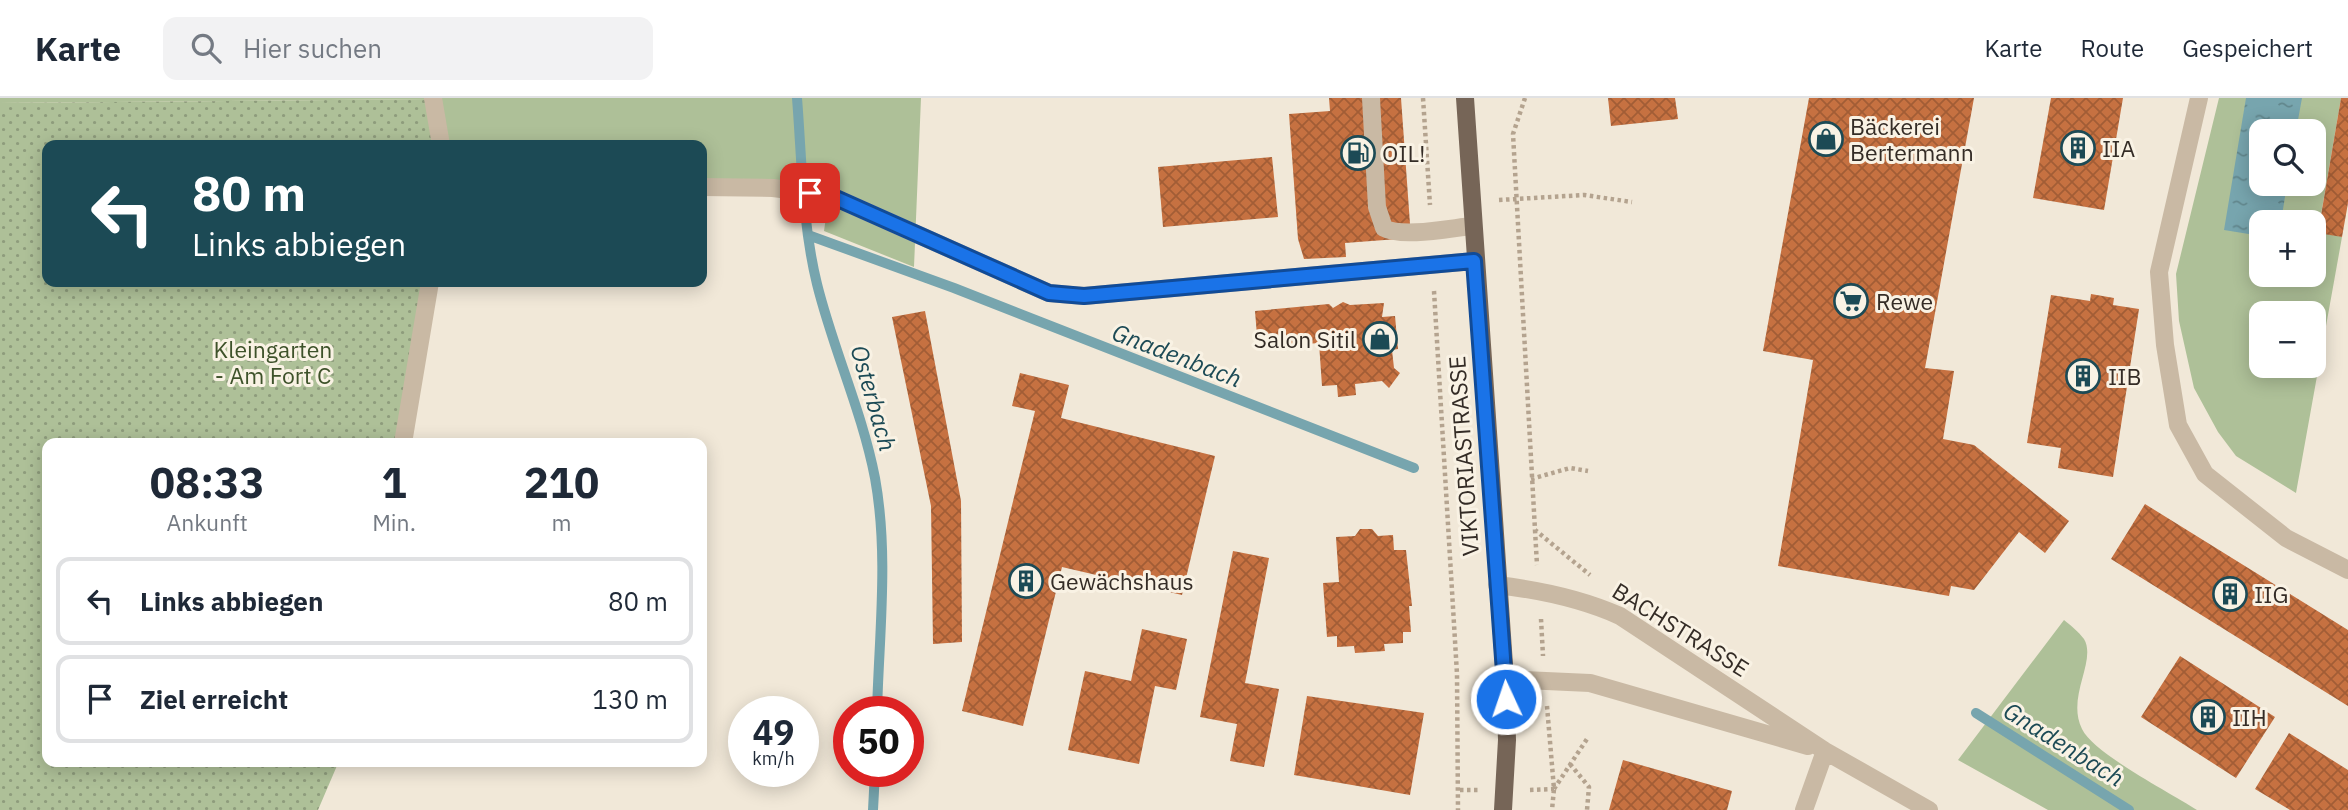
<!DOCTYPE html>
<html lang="de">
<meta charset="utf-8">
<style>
body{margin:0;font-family:"IBM Plex Sans",sans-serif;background:#f2f2f3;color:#1f2937;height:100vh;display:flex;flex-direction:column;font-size:26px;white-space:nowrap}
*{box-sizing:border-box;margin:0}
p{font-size:23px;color:#747a83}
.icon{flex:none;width:38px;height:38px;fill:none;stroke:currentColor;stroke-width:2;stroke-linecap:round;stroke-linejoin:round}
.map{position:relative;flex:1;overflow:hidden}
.side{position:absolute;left:42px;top:340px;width:665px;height:329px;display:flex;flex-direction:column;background:#fff;border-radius:14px;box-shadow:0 4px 18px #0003}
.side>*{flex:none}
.guide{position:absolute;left:42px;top:42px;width:665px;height:147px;border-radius:14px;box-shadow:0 4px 18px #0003;background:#1c4a55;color:#fff;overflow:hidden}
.controls{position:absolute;left:2249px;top:21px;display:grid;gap:14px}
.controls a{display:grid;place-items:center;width:77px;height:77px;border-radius:14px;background:#fff;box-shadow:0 4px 18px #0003;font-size:35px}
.speed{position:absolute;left:728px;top:598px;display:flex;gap:14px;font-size:35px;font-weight:700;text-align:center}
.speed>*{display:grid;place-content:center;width:91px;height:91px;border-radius:50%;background:#fff;box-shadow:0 4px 18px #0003;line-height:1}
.speed small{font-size:18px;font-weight:400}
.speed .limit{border:10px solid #d22;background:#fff;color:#111}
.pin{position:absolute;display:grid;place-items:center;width:60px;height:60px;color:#fff;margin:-30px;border-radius:14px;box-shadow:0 4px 10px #0006}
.me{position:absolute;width:77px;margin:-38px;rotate:357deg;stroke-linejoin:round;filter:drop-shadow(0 0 5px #0008)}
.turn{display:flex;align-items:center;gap:24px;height:147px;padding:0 35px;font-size:32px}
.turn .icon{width:91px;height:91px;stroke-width:2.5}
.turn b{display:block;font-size:49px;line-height:60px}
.eta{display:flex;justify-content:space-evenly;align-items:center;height:119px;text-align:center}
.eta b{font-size:42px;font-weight:700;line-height:49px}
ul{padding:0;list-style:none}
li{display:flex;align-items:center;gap:21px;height:88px;margin:0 14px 10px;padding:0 21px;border:4px solid #e0e1e3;border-radius:14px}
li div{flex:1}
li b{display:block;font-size:26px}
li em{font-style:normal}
header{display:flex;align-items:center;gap:42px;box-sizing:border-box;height:98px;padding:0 35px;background:#fff;border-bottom:2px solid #e0e1e3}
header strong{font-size:33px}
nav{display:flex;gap:38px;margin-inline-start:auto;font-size:24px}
.search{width:490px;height:63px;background:#f2f2f3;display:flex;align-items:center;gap:18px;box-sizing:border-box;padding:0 24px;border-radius:14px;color:#747a83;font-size:26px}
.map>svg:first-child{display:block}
</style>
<header>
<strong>Karte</strong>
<div class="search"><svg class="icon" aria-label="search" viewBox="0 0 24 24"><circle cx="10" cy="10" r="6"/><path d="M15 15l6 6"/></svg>Hier suchen</div>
<nav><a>Karte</a><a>Route</a><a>Gespeichert</a></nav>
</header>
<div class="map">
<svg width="2348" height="712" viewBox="0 0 2348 712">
<defs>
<pattern id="garden-dots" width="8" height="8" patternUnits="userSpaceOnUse" patternTransform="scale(1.75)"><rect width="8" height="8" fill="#aec098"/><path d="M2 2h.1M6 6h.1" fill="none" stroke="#8e9c7c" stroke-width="1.8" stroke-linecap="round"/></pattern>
<pattern id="water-ripples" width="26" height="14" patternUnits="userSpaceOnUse" patternTransform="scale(1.75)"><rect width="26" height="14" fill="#77a5ae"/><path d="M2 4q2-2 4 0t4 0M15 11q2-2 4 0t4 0" fill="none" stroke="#62878d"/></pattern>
<pattern id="building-cross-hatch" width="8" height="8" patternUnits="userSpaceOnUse" patternTransform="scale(1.75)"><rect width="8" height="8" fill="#c67141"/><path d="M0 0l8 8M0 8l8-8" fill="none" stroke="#a25d36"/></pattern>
</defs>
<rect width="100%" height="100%" fill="#f1e8d8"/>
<path fill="#aec098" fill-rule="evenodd" d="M0,0H921L914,169L824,133L829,98L702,89V47H441L433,1L0,5Z
M2219,0H2341L2318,134L2342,139L2296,395L2236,358L2218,334L2194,290L2179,223L2176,176ZM2261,33H2314V86H2261ZM2261,124H2314V177H2261ZM2261,215H2314V268H2261Z
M2064,522C2070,527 2079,534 2084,541C2097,563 2066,599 2082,631C2094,656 2171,695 2197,712H2048L1958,662Z"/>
<path fill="url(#garden-dots)" d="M433,1L441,47H47V184H430L403,345H47V663H339L318,712H0V5Z"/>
<path fill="url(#water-ripples)" d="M2246,0H2302L2296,33H2261V86H2287L2281,124H2261V138L2224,132Z"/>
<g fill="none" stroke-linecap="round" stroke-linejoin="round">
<path stroke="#77a5ae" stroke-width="10" d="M797,0C802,62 802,125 817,186C833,251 862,313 875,380C889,457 879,537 877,614
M808,137L954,190L1414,370
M1976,615L2129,712
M873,712L875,674"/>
</g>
<path fill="url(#building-cross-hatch)" d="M1329,0H1401L1411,140L1345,145L1346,159L1304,161L1298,141L1289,16L1330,13Z
M1608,0H1675L1678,21L1611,28Z
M1809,0H1974L1925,270L1954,273L1943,341L1974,347L2069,423L2045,455L2019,434L1974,492L1951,488L1949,498L1778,468L1813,262L1763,253Z
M2051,0H2123L2104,112L2033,100Z
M2341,0H2348V105L2342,139L2318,135Z
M1272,59L1278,119L1163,129L1158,69Z
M2091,196L2114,200L2113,207L2139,211L2113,379L2058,370L2061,350L2027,345L2051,197L2090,203Z
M1343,204L1350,207L1384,205L1382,219L1395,218L1398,251L1392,252L1394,270L1400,275L1389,290L1382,283L1355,286L1356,297L1338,299L1337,287L1322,288L1319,245L1258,250L1255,213L1329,206L1333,210Z
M925,213L961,403L962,544L933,546L931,408L892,219Z
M1020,275L1069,287L1061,320L1215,358L1182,497L1062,469L1023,628L962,613L1035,313L1012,308Z
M2145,406L2348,532V608L2111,461Z
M1360,431H1372L1378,438L1393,437L1394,452H1406L1412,508H1409L1411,534H1403V545L1384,546L1385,553L1355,555L1354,548L1337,549V538L1327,539L1323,485L1339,484L1336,439L1355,438Z
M1233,453L1269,460L1245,585L1279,591L1264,669L1230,663L1237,626L1200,619Z
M1142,531L1187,541L1176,592L1155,588L1139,666L1068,652L1085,573L1131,583Z
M2180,558L2275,619L2236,680L2141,619Z
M1307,598L1424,615L1410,697L1294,677Z
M2289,635L2348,672V712H2290L2255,691Z
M1623,662L1732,693L1727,712H1609Z"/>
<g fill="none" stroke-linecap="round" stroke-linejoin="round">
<path stroke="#b4a38f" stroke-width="4.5" stroke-dasharray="3.5 3.5" stroke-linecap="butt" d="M1423,0L1430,107
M1525,0L1513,36L1535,432L1590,477
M1499,102L1584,97L1632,104
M1434,193L1457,576L1458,712
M1531,381L1570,370L1588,373
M1535,432L1537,467
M1541,521L1543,558
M1547,608L1554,691L1552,712
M1570,666L1589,689L1587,712
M1554,691L1587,641
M1460,692H1479
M1530,692L1554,691"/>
<path stroke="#c9b9a4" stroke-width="18" d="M433,0L441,47
M1371,0L1377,109L1384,130C1402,140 1451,130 1472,128
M2199,0L2159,174L2165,247L2178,327L2205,376L2286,440L2348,472
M702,89L773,90L829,97L1049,195L1084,198L1474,163
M403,345L430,184
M1497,487C1540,492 1580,500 1620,518L1825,653L1929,712
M1505,581L1590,585L1808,648
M1804,712L1825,653"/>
<path stroke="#766557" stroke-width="18" d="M1465,0L1505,581L1507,642L1503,712"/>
</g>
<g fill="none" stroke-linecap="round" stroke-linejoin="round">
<g stroke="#114b97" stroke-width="18">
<path id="route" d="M810,95L829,97L1049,195L1084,198L1474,163L1506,601"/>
</g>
<use href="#route" stroke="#1a73e8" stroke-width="12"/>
</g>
<defs>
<g id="shop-ring" transform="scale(1.75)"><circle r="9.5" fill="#f9f2e4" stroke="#1c4a55" stroke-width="1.5"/><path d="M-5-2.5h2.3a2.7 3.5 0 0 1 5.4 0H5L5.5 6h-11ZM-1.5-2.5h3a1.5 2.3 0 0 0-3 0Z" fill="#1c4a55"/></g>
<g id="building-ring" transform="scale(1.75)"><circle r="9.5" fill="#f9f2e4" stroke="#1c4a55" stroke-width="1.5"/><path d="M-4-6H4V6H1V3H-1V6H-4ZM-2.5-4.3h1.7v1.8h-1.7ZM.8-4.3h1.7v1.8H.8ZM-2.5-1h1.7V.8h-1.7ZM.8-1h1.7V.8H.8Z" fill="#1c4a55"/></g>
<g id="fuel-ring" transform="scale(1.75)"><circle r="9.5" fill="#f9f2e4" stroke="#1c4a55" stroke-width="1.5"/><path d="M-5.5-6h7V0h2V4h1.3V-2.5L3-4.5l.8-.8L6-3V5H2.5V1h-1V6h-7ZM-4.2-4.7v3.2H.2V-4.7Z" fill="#1c4a55"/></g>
<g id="supermarket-ring" transform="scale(1.75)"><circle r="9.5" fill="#f9f2e4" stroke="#1c4a55" stroke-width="1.5"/><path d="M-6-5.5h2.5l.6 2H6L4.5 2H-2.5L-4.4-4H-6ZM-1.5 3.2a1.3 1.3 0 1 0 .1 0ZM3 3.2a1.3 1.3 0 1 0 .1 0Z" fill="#1c4a55"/></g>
</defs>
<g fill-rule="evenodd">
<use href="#shop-ring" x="1826" y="41"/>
<use href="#building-ring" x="2078" y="50"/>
<use href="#fuel-ring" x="1358" y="55"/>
<use href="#supermarket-ring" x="1851" y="203"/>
<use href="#shop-ring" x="1380" y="241"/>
<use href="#building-ring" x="2083" y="278"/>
<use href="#building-ring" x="1026" y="483"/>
<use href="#building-ring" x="2230" y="496"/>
<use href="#building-ring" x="2208" y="619"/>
</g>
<g text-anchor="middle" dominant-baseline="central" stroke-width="6" stroke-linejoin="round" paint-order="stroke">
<g font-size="23" fill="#342c26" stroke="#f9f2e4" text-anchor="start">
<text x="1850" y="28">Bäckerei<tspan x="1850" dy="26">Bertermann</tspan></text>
<text x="2102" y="50">IIA</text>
<text x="1382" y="55">OIL!</text>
<text x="1876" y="203">Rewe</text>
<text x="1356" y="241" text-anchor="end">Salon Sitil</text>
<text x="2108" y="278">IIB</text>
<text x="1050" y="483">Gewächshaus</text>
<text x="2254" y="496">IIG</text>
<text x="2232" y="619">IIH</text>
</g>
<g font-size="23" fill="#3e522a" stroke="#f9f2e4">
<text x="273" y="251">Kleingarten<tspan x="273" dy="26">- Am Fort C</tspan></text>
</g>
<g font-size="23" fill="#342c26" stroke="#f9f2e4">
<text transform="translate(1463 358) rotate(-94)">VIKTORIASTRASSE</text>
<text transform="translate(1681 531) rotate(32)">BACHSTRASSE</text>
</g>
<g font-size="24" font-style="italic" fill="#1c4a55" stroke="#f9f2e4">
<text transform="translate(1177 257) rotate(21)">Gnadenbach</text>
<text transform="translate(874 300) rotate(74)">Osterbach</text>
<text transform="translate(2064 646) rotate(32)">Gnadenbach</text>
</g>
</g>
</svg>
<div class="controls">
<a><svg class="icon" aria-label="search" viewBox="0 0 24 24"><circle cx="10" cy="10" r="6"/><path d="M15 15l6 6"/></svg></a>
<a>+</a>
<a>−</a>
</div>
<div class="speed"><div>49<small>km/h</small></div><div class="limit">50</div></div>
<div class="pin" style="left:810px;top:95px;background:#d93025"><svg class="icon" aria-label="arrive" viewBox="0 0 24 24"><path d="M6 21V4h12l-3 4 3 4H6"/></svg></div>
<svg class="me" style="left:1506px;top:601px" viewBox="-20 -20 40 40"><circle r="17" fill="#1a73e8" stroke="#fff" stroke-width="3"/><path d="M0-11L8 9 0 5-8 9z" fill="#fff"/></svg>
<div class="guide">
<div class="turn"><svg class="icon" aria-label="left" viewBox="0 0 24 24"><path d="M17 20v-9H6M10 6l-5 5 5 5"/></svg><div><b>80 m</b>Links abbiegen</div></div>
</div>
<section class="side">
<div class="eta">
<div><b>08:33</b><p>Ankunft</p></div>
<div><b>1</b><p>Min.</p></div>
<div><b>210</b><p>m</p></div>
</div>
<ul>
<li><svg class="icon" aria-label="left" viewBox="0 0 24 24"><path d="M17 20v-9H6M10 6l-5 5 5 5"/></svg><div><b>Links abbiegen</b></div><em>80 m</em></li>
<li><svg class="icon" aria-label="arrive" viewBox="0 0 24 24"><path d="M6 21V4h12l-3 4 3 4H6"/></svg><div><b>Ziel erreicht</b></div><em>130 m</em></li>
</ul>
</section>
</div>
